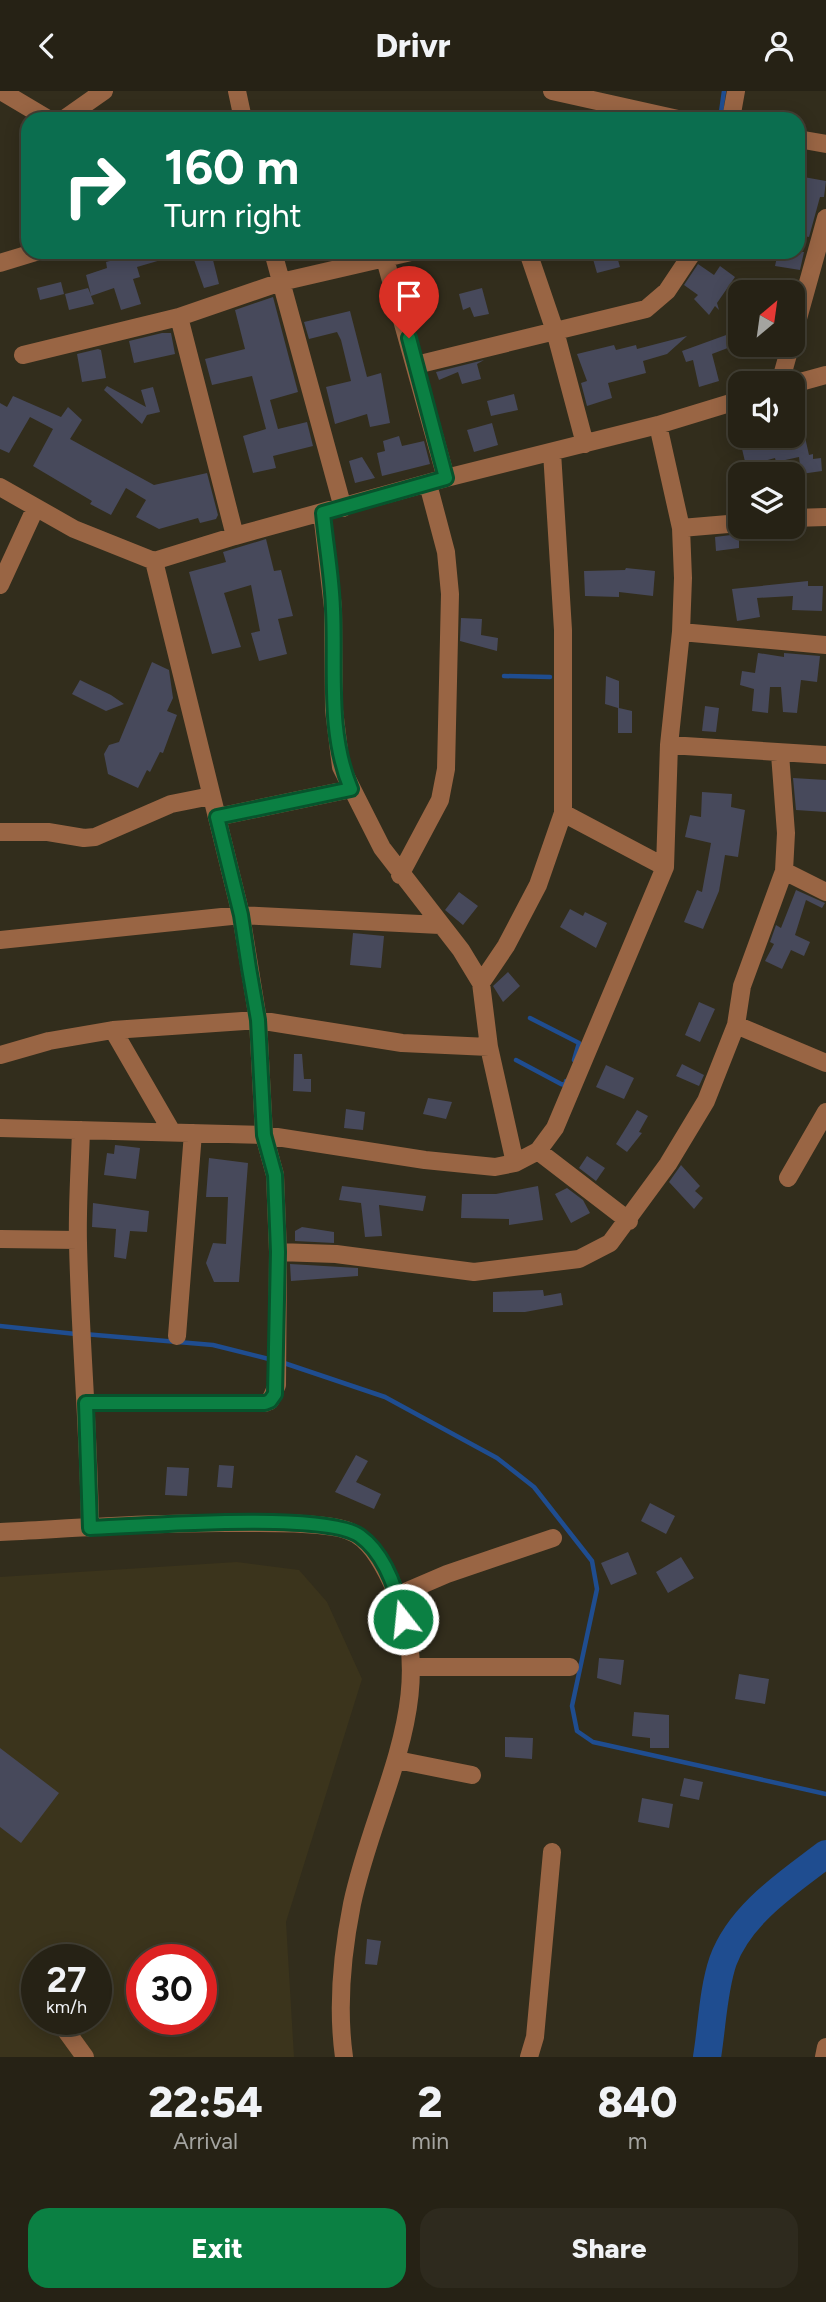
<!DOCTYPE html>
<style>
body{margin:0;font-family:Figtree,sans-serif;background:#2e2a1e;color:#f1f3f6;height:100vh;display:flex;flex-direction:column;font-size:26px;white-space:nowrap}
*{box-sizing:border-box;margin:0}
p{font-size:23px;color:#a4a4a0}
.icon{flex:none;width:38px;height:38px;fill:none;stroke:currentColor;stroke-width:2;stroke-linecap:round;stroke-linejoin:round}
.map{position:relative;height:1966px;overflow:hidden}
.details{display:flex;flex-direction:column;background:#262215;flex:1}
.details>*{flex:none}
.top-card{position:absolute;left:21px;top:21px;width:784px;height:147px;border-radius:21px;box-shadow:0 4px 18px #0003,0 0 0 2px #423f34;background:#0b6e4f;color:#fff;overflow:hidden}
.needle{width:46px;rotate:29deg}
.tools{position:absolute;left:728px;top:189px;display:grid;gap:14px}
.tools a{display:grid;place-items:center;width:77px;height:77px;border-radius:14px;background:#262215;box-shadow:0 4px 18px #0003,0 0 0 2px #423f34;font-size:35px}
.speed{position:absolute;left:21px;top:1853px;display:flex;gap:14px;font-size:35px;font-weight:700;text-align:center}
.speed>*{display:grid;place-content:center;width:91px;height:91px;border-radius:50%;background:#262215;box-shadow:0 4px 18px #0003,0 0 0 2px #423f34;line-height:1}
.speed small{font-size:18px;font-weight:400}
.speed .limit{border:10px solid #d22;background:#fff;color:#111}
.pin{position:absolute;display:grid;place-items:center;width:60px;height:60px;color:#fff;margin:-72px -30px;border-radius:50% 50% 50% 0;rotate:-45deg;box-shadow:0 0 7px #0007}
.pin .icon{rotate:45deg}
.me{position:absolute;width:77px;margin:-38px;rotate:344deg;stroke-linejoin:round;filter:drop-shadow(0 0 5px #0008)}
.turn{display:flex;align-items:center;gap:24px;height:147px;padding:0 28px;font-size:32px}
.turn .icon{width:91px;height:91px;stroke-width:2.5}
.turn b{display:block;font-size:49px;line-height:60px}
.eta{display:flex;justify-content:space-evenly;align-items:center;height:119px;text-align:center}
.eta b{font-size:42px;font-weight:800;line-height:49px}
.primary-button{display:flex;gap:14px;margin-top:auto;padding:14px 28px}
.primary-button a{flex:1;height:80px;border-radius:21px;background:#0b8043;color:#fff;font-size:28px;font-weight:800;line-height:80px;text-align:center}
.primary-button a+a{background:#2e2a1e;color:#f1f3f6}
header{display:flex;justify-content:space-between;align-items:center;height:91px;padding:0 28px;background:#262215;font-size:32px;font-weight:800}
.map>svg:first-child{display:block}
</style>
<header><svg class="icon" aria-label="back" viewBox="0 0 24 24"><path d="M15 5l-7 7 7 7"/></svg>Drivr<svg class="icon" aria-label="person" viewBox="0 0 24 24"><circle cx="12" cy="8" r="4"/><path d="M4 21q1-7 8-7t8 7"/></svg></header>
<div class="map">
<svg width="826" height="1966" viewBox="0 0 826 1966">
<rect width="100%" height="100%" fill="#322d1c"/>
<path fill="#3b341c" fill-rule="evenodd" d="M237,1471L299,1479L327,1511L362,1588L286,1831L294,1966H0V1486ZM37,1869H96V1928H37ZM142,1869H201V1928H142Z"/>
<g fill="none" stroke-linecap="round" stroke-linejoin="round">
<path stroke="#1f4d90" stroke-width="4.5" d="M720,28L724,0
M730,321L740,318
M504,585L550,586
M530,927L579,952L574,969
M516,969L561,993L565,994L566,990
M0,1235L76,1243
M84,1243L213,1254L273,1269
M281,1271L385,1306L497,1367L534,1396L592,1470L597,1498L572,1615L577,1640L593,1651L826,1703"/>
<path stroke="#1f4d90" stroke-width="28" d="M707,1966C712,1936 713,1899 723,1870C740,1823 788,1792 826,1763"/>
</g>
<path fill="#47495b" d="M798,85L826,90L824,106H820L809,146L798,144Z
M143,161H177L178,164L137,176L140,186L133,188L141,213L121,219L114,197L91,205L94,213L69,219L65,203L88,197L91,204L86,184L107,177L106,171Z
M211,161L219,193L204,197L192,163Z
M778,161H804L800,179L775,175Z
M616,162L620,176L597,182L593,168Z
M698,173L714,184L720,175L735,186L717,212L719,219L715,215L709,224L694,208L698,204L684,194Z
M61,191L64,203L40,209L37,197Z
M482,197L489,223L474,226L470,216L463,219L459,203Z
M273,206L298,301L270,309L278,338L307,331L313,355L273,365L276,377L253,382L243,345L266,338L252,285L212,294L205,268L245,258L235,219Z
M350,220L367,286L381,282L390,332L370,336L367,323L335,333L326,296L351,290L341,249L337,241L309,248L304,231Z
M162,242H171L175,263L134,272L129,250Z
M729,243L733,255L712,263L719,290L699,296L693,269L686,271L682,260Z
M687,245L667,263L643,270L646,282L608,292L612,307L587,315L581,292L587,290L577,263L614,254L616,259L636,254L637,258Z
M98,258L101,259L106,287L82,291L77,263Z
M484,269L477,273L481,288L462,293L458,281L439,289L436,281Z
M107,295L146,316L141,299L153,296L160,321L147,324L142,333L104,299Z
M514,303L518,319L491,325L487,310Z
M13,305L61,326L68,316L82,329L70,348L154,394L207,382L218,424L216,428L200,432L198,427L159,438L136,426L146,409L126,397L111,424L90,413L92,410L33,375L53,338L30,326L9,362L0,358V312L7,316Z
M492,332L498,354L474,361L467,339Z
M399,345L402,355L424,350L430,373L382,385L377,362L385,360L383,350Z
M739,345H764L771,352L805,346L809,364L813,363V368L821,367L822,380L801,383L799,366L776,371L775,367L746,375Z
M362,366L375,387L355,392L349,370Z
M739,443V457L716,460L715,446Z
M266,448L274,480L281,479L293,525L278,528L287,563L259,570L251,542L260,540L251,494L224,502L241,556L212,563L189,481L226,471L223,461Z
M626,477L655,480L653,505L619,501V506L585,505L584,480L625,479Z
M808,490V495H823L822,520L792,519L793,505L757,507L760,526L737,530L732,498Z
M461,527L482,528L481,544L498,547L497,560L460,550Z
M758,562L784,566V562L820,565L817,591L801,589L797,622L783,621L781,596H770L768,622L752,620L754,598L740,594L742,580L755,582Z
M152,571L169,579L173,607L167,620L177,624L163,662L160,661L150,681L147,679L138,697L108,683L104,663L109,654L119,651Z
M606,585L619,590V617L632,620V642H618V617L605,613Z
M80,589L111,604L124,613L106,620L72,603Z
M705,615L719,617L716,641L702,640Z
M793,687L826,689V721L796,719Z
M702,701L732,703L731,716L745,719L738,766L725,764L719,800L703,838L684,831L697,799L702,801L711,752L685,746L690,724L701,726Z
M796,799L825,812L822,817L806,809L795,844L810,851L804,865L791,859L782,878L765,870L774,853L770,851L776,834L781,837Z
M459,801L478,815L463,834L445,819Z
M570,818L583,825L585,821L607,832L596,857L560,836Z
M353,842L384,845L381,877L350,874Z
M508,881L520,895L503,911L493,895Z
M699,911L715,918L700,951L685,944Z
M294,963H302L304,988H311V1001L293,1000Z
M682,973L704,984L699,995L676,985Z
M606,974L634,987L624,1008L596,996Z
M428,1007L452,1011L446,1028L423,1023Z
M346,1018L365,1021L363,1039L344,1037Z
M637,1019L648,1025L639,1041L642,1042L627,1061L616,1053Z
M115,1054L140,1057L136,1088L104,1084L107,1062L114,1063Z
M587,1065L605,1077L596,1090L579,1077Z
M209,1067L248,1072L239,1191H214L206,1172L213,1152L226,1153L228,1106H206Z
M681,1074L700,1095L695,1100L703,1107L694,1118L669,1091Z
M342,1095L426,1105L423,1120L379,1114L382,1145L365,1146L361,1112L339,1109Z
M538,1095L543,1129L509,1134V1128L461,1127L462,1103H496Z
M567,1097L583,1109L590,1122L571,1132L555,1103Z
M93,1112L149,1120L147,1141L130,1140L126,1168L114,1166L116,1138L92,1136Z
M302,1136L334,1141V1152L295,1150V1140Z
M290,1173L358,1177V1185L291,1190Z
M543,1199L544,1205L561,1202L563,1214L525,1221H493V1201Z
M356,1364L368,1370L356,1391L381,1403L374,1418L335,1401Z
M219,1374L234,1375L232,1397L217,1396Z
M167,1376L189,1377L187,1405L165,1404Z
M650,1412L675,1425L666,1443L641,1430Z
M628,1461L637,1483L611,1494L601,1472Z
M681,1466L694,1487L668,1502L656,1481Z
M599,1567L624,1569L621,1594L597,1587Z
M739,1583L769,1588L765,1613L735,1608Z
M634,1621L669,1624V1657H650V1647L632,1645Z
M505,1646L533,1647L532,1668L505,1666Z
M0,1657L59,1702L21,1752L0,1736Z
M684,1687L703,1691L699,1709L680,1705Z
M642,1707L673,1713L669,1737L638,1731Z
M367,1848L381,1850L377,1874L365,1873Z"/>
<g fill="none" stroke-linecap="round" stroke-linejoin="round">
<path stroke="#996544" stroke-width="18" d="M1,0L48,28
M237,0L243,28
M552,0L678,28
M64,28L104,0
M731,28L736,0
M798,48L826,53
M273,161L343,417
M528,161L555,240L585,353
M385,168L446,387
M0,172L36,161
M179,226L235,445
M23,264L179,226L281,191L411,161
M416,274L646,218L667,200L693,161
M780,292L826,127
M793,293L826,284
M0,396L74,438L154,470L235,445L446,387L658,334L740,309
M322,422L333,517L334,619L341,676L382,757L461,859L481,892L489,956L515,1072
M793,427L826,426
M681,437L740,432
M0,494L35,418
M681,541L826,554
M669,654L826,664
M563,722L665,776
M217,726L351,698
M0,741H48L84,747L95,746L171,713L211,705
M784,780L826,801
M400,784L440,709L446,678L450,503L446,461L428,393
M0,849L241,824L440,834
M481,892L506,855L538,794L563,722V539L552,361
M736,934L826,972
M113,939L172,1041
M0,964L49,950L113,939L258,929L402,952L489,956
M0,1037L264,1044L425,1069L495,1076L515,1072L538,1060L555,1037L665,776L669,654L681,541L683,487L681,437L658,334
M81,1039C80,1076 77,1114 78,1152C80,1247 89,1342 90,1437
M538,1060L629,1130
M788,1087L826,1021
M0,1148L78,1149
M278,1161L336,1163L474,1181L579,1168L610,1152L668,1073L706,1010L736,934L742,895L784,780L786,742L780,663
M177,1245L193,1042
M86,1312H265L270,1310L277,1294L278,1161L275,1084L264,1044L258,929L241,824L154,470
M0,1441C79,1437 159,1431 238,1432C271,1432 306,1431 339,1437C364,1442 376,1461 387,1482C448,1599 376,1699 352,1813C342,1863 337,1916 344,1966
M398,1504L447,1483L553,1447
M413,1576H570
M397,1669L472,1684
M64,1937L85,1966
M529,1966L535,1946L552,1761
M824,1966L826,1956"/>
</g>
<g fill="none" stroke-linecap="round" stroke-linejoin="round">
<g stroke="#07532c" stroke-width="18">
<path id="route" d="M403,1528C397,1500 385,1463 360,1445C326,1420 139,1435 90,1437L86,1312H265L270,1310L275,1303L278,1161L275,1084L264,1044L258,929L249,877L241,824L217,726L351,698C327,641 336,579 333,518C332,486 326,454 323,422L446,387L409,247"/>
</g>
<use href="#route" stroke="#0b8043" stroke-width="12"/>
</g>
</svg>
<div class="tools">
<a><svg class="needle" viewBox="-14 -14 28 28"><path d="M0-13l5 13h-10z" fill="#e53935"/><path d="M0 13l5-13h-10z" fill="#a4a4a0"/></svg></a>
<a><svg class="icon" aria-label="sound" viewBox="0 0 24 24"><path d="M4 9h4l5-4v14l-5-4H4zM17 9q2 3 0 6"/></svg></a>
<a><svg class="icon" aria-label="layers" viewBox="0 0 24 24"><path d="M12 4l9 5-9 5-9-5zM3 14l9 5 9-5"/></svg></a>
</div>
<div class="speed"><div>27<small>km/h</small></div><div class="limit">30</div></div>
<div class="pin" style="left:409px;top:247px;background:#d93025"><svg class="icon" aria-label="arrive" viewBox="0 0 24 24"><path d="M6 21V4h12l-3 4 3 4H6"/></svg></div>
<svg class="me" style="left:403px;top:1528px" viewBox="-20 -20 40 40"><circle r="17" fill="#0b8043" stroke="#fff" stroke-width="3"/><path d="M0-11L8 9 0 5-8 9z" fill="#fff"/></svg>
<div class="top-card">
<div class="turn"><svg class="icon" aria-label="right" viewBox="0 0 24 24"><path d="M7 20v-9h11M14 6l5 5-5 5"/></svg><div><b>160 m</b>Turn right</div></div>
</div>
</div>
<section class="details">
<div class="eta">
<div><b>22:54</b><p>Arrival</p></div>
<div><b>2</b><p>min</p></div>
<div><b>840</b><p>m</p></div>
</div>
<div class="primary-button"><a>Exit</a><a>Share</a></div>
</section>
